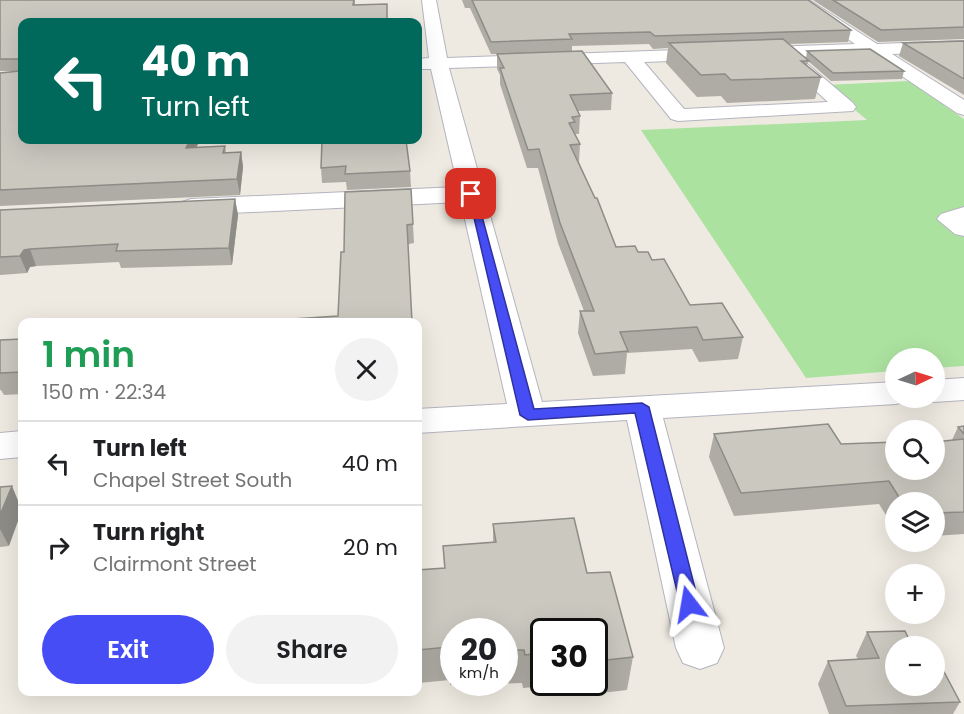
<!DOCTYPE html>
<meta charset="utf-8">
<style>
body{margin:0;font-family:Poppins,sans-serif;background:#f2f2f2;color:#202124;height:100vh;display:flex;flex-direction:column;font-size:22px;white-space:nowrap}
*{box-sizing:border-box;margin:0}
p{font-size:20px;color:#757577}
.icon{flex:none;width:33px;height:33px;fill:none;stroke:currentColor;stroke-width:2;stroke-linecap:round;stroke-linejoin:round}
.map{position:relative;flex:1;overflow:hidden}
.sheet{position:absolute;left:18px;top:318px;width:404px;height:378px;display:flex;flex-direction:column;background:#fff;border-radius:12px;box-shadow:0 6px 24px #0002}
.sheet>*{flex:none}
.hud{position:absolute;left:18px;top:18px;width:404px;height:126px;border-radius:12px;box-shadow:0 6px 24px #0002;background:#00695c;color:#fff;overflow:hidden}
.needle{width:39px;rotate:86deg}
.fabs{position:absolute;left:885px;top:348px;display:grid;gap:12px}
.fabs a{display:grid;place-items:center;width:60px;height:60px;border-radius:50%;background:#fff;box-shadow:0 6px 24px #0002;font-size:30px}
.speed{position:absolute;left:440px;top:618px;display:flex;gap:12px;font-size:30px;font-weight:700;text-align:center}
.speed>*{display:grid;place-content:center;width:78px;height:78px;border-radius:50%;background:#fff;box-shadow:0 6px 24px #0002;line-height:1}
.speed small{font-size:15px;font-weight:400}
.speed .limit{border:3px solid #111;border-radius:9px;background:#fff;color:#111}
.pin{position:absolute;display:grid;place-items:center;width:51px;height:51px;color:#fff;margin:-26px;border-radius:12px;box-shadow:0 3px 9px #0006}
.me{position:absolute;width:66px;margin:-33px;rotate:346deg;stroke-linejoin:round;filter:drop-shadow(0 0 4px #0008)}
.turn{display:flex;align-items:center;gap:21px;height:126px;padding:0 24px;font-size:27px}
.turn .icon{width:78px;height:78px;stroke-width:2.5}
.turn b{display:block;font-size:42px;line-height:51px}
.round{display:grid;place-items:center;flex:none;width:63px;height:63px;border-radius:32px;background:#f2f2f2}
.summary{display:flex;align-items:center;justify-content:space-between;height:102px;padding:0 24px}
h1{font-size:36px;font-weight:600;line-height:45px;color:#1e9e55}
.action{display:flex;gap:12px;margin-top:auto;padding:12px 24px}
.action a{flex:1;height:69px;border-radius:36px;background:#474df5;color:#fff;font-size:24px;font-weight:600;line-height:69px;text-align:center}
.action a+a{background:#f2f2f2;color:#202124}
ul{padding:0;list-style:none}
li{display:flex;align-items:center;gap:18px;height:84px;padding:0 24px;border-top:2px solid #e0e0e0}
li div{flex:1}
li b{display:block;font-size:22px}
li em{font-style:normal}
.map>svg:first-child{display:block}
</style>
<div class="map">
<svg width="964" height="714" viewBox="0 0 964 714">
<rect width="100%" height="100%" fill="#eeeae1"/>
<path fill="#ace2a0" d="M909,81L964,119V366L935,368L934,358H896L895,371L806,378L641,130L867,120L825,85Z"/>
<g fill="none" stroke-linecap="round" stroke-linejoin="round">
<g stroke="#b4b4c0" stroke-width="2">
<path id="minor" d="M422,0H436L447,58L855,44L792,0H809L877,44L964,41V51L892,54L964,100V115L957,113L869,54L799,57L853,103L856,107L853,111L678,121L671,119L625,62L449,68L542,402L896,382V398H910L908,401L896,404L663,418L724,648L717,663L700,669L683,663L676,648L627,420L417,433V409L507,404L461,202L191,215L182,212L178,207L182,202L191,199L458,187L431,69H417V59L429,58ZM779,57L828,102L684,109L644,62Z
M964,207V236L955,234L937,219L941,214Z
M964,378V400L934,402L921,398H934V380Z
M22,431V457L0,459V433Z"/>
</g>
<use href="#minor" fill="#fff" fill-rule="evenodd"/>
</g>
<path fill="#aeaca4" fill-rule="evenodd" d="M0,0H355V5L387,4V15L22,22L197,147L225,146L226,153L241,152L243,167L240,195L0,206V73L19,71H0Z
M462,0H808L851,30L848,42L789,44L806,58L807,51L904,71L902,79L831,81L808,61L807,66L821,77L815,99L727,103L721,96L697,97L666,63L668,48L653,49L649,44L572,46V51L612,93L611,110L577,111L580,116L579,134H575L580,144L579,162L616,247L638,252L652,260L690,305L743,337L738,359L699,362L692,349L627,353L625,374L593,376L578,333L580,311H584L558,243L538,168H527L500,84V75L497,69V54H491L470,8H465Z
M813,0H964V39L878,42Z
M964,41V95L899,56L903,43Z
M322,140L410,171L411,187L347,190L346,182L322,183L321,168Z
M411,189L414,243L409,244L338,316L344,252Z
M235,199L238,215L232,265L121,268L119,262L36,266L30,267L27,273L0,275V210Z
M22,339V394L4,395L1,390H0V340Z
M964,426V534L934,536V502H896V531L879,504L734,516L709,457L714,434L841,444L896,470L952,440L958,427Z
M0,487L9,546L0,547Z
M493,524L587,573L633,657L627,690L593,694L592,687L558,690L557,685L523,688L522,683L450,685V680L418,683L417,677V570L444,568L443,546L493,542ZM453,632H504V682H453ZM543,632H594V682H543Z
M867,632L912,646L960,702L953,714H829L818,684L828,661L858,659L856,656Z"/>
<path fill="#8d8c86" d="M190,140H200L189,163L186,148Z
M241,152L243,167L240,195L237,179Z
M235,199L238,215L232,265L229,248Z
M30,249L36,266L30,267L27,273L20,256L24,250Z
M12,486L22,510L9,546L0,529V515Z"/>
<path fill="#cac8bf" stroke="#8d8c86" stroke-width="1.5" d="M0,0H354L353,5L387,4V22H22V140H190L186,148L225,146L223,153L241,152L237,179L0,190V73L19,71L20,59H0Z
M472,0H808L851,30L655,36L650,32L569,34L572,39L491,42Z
M833,0H964V27L881,30Z
M783,39L809,61H801L821,77L731,80L725,74L701,75L669,43Z
M964,41V79L903,43Z
M870,49L904,71L833,73L807,51Z
M582,51L612,93L570,95L580,116L572,117L575,122L569,123L580,144L570,145L595,198H597L616,247L635,246L638,252H648L652,260L664,259L690,305L722,303L743,337L703,340L697,327L620,332L628,351L595,354L580,311H594L560,223L539,149L528,150L500,68H504L497,54Z
M322,140H406L410,171L345,174L346,166L321,168Z
M411,189L413,224L407,225L412,322H247L338,316L341,252H344L345,192Z
M235,199L229,248L116,251L118,244L30,249L24,250L20,256L0,257V210Z
M22,339V372L0,373V340Z
M828,424L841,444L896,442V470H934V442L964,439V512L934,513V502H902L889,481L741,493L714,434Z
M964,426V434L958,427Z
M12,486L0,515V487Z
M574,518L587,573L610,572L633,657L598,661L596,654H594V632H543V653L525,655L524,650H504V632H453V652H449V647L417,650V570L445,568L443,546L496,542L493,524Z
M905,631L912,646L930,645L931,646H896V686H934V653L960,702L846,706L828,661L879,658L867,632Z"/>
<path fill="#474df5" stroke="#2e329f" stroke-width="1.5" d="M468,192L476,194L534,409L642,403L649,407L699,604L696,610L689,612L682,610L680,604L635,413L528,420L520,415Z"/>
</svg>
<div class="fabs">
<a><svg class="needle" viewBox="-14 -14 28 28"><path d="M0-13l5 13h-10z" fill="#e53935"/><path d="M0 13l5-13h-10z" fill="#757577"/></svg></a>
<a><svg class="icon" aria-label="search" viewBox="0 0 24 24"><circle cx="10" cy="10" r="6"/><path d="M15 15l6 6"/></svg></a>
<a><svg class="icon" aria-label="layers" viewBox="0 0 24 24"><path d="M12 4l9 5-9 5-9-5zM3 14l9 5 9-5"/></svg></a>
<a>+</a>
<a>−</a>
</div>
<div class="speed"><div>20<small>km/h</small></div><div class="limit">30</div></div>
<div class="pin" style="left:471px;top:194px;background:#d93025"><svg class="icon" aria-label="arrive" viewBox="0 0 24 24"><path d="M6 21V4h12l-3 4 3 4H6"/></svg></div>
<svg class="me" style="left:689px;top:604px" viewBox="-20 -20 40 40"><path d="M0-17L14 15 0 8-14 15z" fill="#474df5" stroke="#fff" stroke-width="4"/></svg>
<div class="hud">
<div class="turn"><svg class="icon" aria-label="left" viewBox="0 0 24 24"><path d="M17 20v-9H6M10 6l-5 5 5 5"/></svg><div><b>40 m</b>Turn left</div></div>
</div>
<section class="sheet">
<div class="summary"><div><h1>1 min</h1><p>150 m · 22:34</p></div><a class="round"><svg class="icon" aria-label="close" viewBox="0 0 24 24"><path d="M6 6l12 12M18 6L6 18"/></svg></a></div>
<ul>
<li><svg class="icon" aria-label="left" viewBox="0 0 24 24"><path d="M17 20v-9H6M10 6l-5 5 5 5"/></svg><div><b>Turn left</b><p>Chapel Street South</p></div><em>40 m</em></li>
<li><svg class="icon" aria-label="right" viewBox="0 0 24 24"><path d="M7 20v-9h11M14 6l5 5-5 5"/></svg><div><b>Turn right</b><p>Clairmont Street</p></div><em>20 m</em></li>
</ul>
<div class="action"><a>Exit</a><a>Share</a></div>
</section>
</div>
